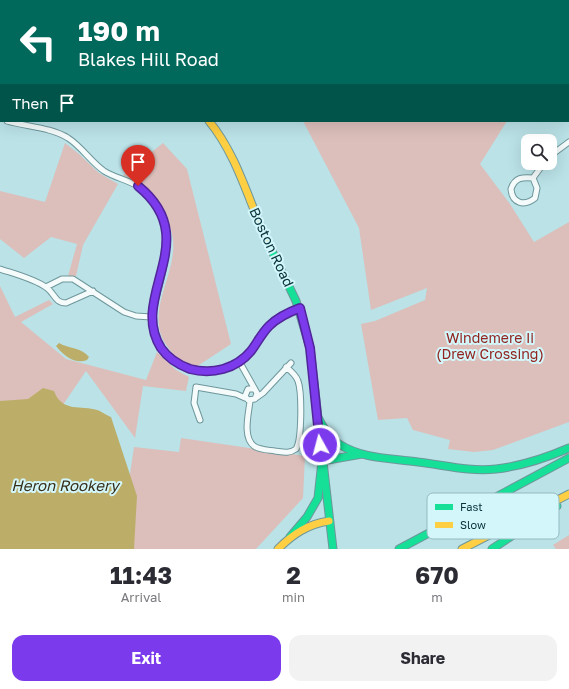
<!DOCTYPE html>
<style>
body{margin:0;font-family:"Golos Text",sans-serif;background:#f2f2f3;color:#2b2b33;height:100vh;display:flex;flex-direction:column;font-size:15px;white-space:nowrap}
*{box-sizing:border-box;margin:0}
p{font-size:13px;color:#7c7c81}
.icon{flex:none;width:22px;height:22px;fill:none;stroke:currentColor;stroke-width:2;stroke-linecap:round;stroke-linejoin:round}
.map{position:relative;height:549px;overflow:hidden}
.sheet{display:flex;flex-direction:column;background:#fff;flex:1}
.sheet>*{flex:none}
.guide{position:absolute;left:0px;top:0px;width:569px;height:122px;box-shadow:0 4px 16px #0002;background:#00695c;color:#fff;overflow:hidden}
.fabs{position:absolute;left:521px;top:134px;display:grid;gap:8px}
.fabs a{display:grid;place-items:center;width:36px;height:36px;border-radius:8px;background:#fff;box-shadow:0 4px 16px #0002;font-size:20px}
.pin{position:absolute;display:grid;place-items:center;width:34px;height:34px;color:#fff;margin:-41px -17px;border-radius:50% 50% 50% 0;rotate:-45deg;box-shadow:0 0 4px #0007}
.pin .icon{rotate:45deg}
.me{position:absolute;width:44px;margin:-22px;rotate:353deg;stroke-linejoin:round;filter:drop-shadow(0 0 3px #0008)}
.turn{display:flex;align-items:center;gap:14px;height:84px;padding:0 12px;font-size:18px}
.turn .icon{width:52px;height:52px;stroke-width:2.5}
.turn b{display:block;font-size:28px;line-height:34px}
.then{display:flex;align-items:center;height:38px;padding:0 12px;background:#0003;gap:8px;font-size:15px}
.eta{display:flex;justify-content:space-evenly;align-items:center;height:68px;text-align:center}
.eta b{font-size:24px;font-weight:700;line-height:28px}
.button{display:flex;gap:8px;margin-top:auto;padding:8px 12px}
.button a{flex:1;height:46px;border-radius:12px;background:#7c3aed;color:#fff;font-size:16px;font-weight:700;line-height:46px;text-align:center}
.button a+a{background:#f2f2f3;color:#2b2b33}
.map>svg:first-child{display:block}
</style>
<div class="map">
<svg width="569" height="549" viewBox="0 0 569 549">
<rect width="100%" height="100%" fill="#bae2e7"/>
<path fill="#dcbfbb" d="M0,0L47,1H1V76Z
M363,0H569V93L568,1Z
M303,121H507L480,164L510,204L534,242L569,222V422L493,450L474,452L448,449L450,440L413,430L407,418L378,420L361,324L375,321L425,300L427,288L371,310L359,228Z
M65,143L79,154L99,173L118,184L83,245L76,276H68L77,244L51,237L24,258L0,239V191L45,202Z
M163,143L187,169L231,344L196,367C184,364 174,357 167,346C142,311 181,271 172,234C165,202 150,190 123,175Z
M0,286L15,317L49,300L53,304L21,322L66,359L146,380L157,352L176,370L189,377L186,391L143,386L135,438L86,371L7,487L0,485Z
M181,438L305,456L303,498L256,549H119L134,447L179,452Z
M569,535V549H556L553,545Z"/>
<path fill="#bcae69" d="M59,343C69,349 81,347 89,357L87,360C75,365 63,355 56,346Z
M43,388L54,391C62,413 82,405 97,410C101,411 106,415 111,417L137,496L134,549H0V401L28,399Z"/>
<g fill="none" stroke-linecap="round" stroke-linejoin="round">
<g stroke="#6e979c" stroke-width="7">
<path id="street" d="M224,0V1
M0,118H1
M7,121C27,127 50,127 68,138C82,147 90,161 104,171C115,178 129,180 139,187C184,221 162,273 151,317C153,336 161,352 178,363C198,377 228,373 246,356C256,346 261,333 271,324C279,316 289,312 300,308
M550,156L569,142
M533,178C523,177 515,177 511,189C512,203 524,207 535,198L537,188L533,178L544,163
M0,269C15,274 35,279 47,288C55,294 55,303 66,303L93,291
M46,287L62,279H73L124,312L136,316L151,317
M239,361L257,393L255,399L248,400L245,396L248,389H254
M256,398L263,393L291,363
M250,401C249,412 242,437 254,446C259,450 269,450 275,451C283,452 289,454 296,449C302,440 302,392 298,381C296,375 291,371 286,367
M200,420L194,403L196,387L236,394L245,398"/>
</g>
<g stroke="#6e979c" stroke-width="9">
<path id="fast" d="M53,0V1
M270,247L296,301L310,348L333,549
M317,415C322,426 328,437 339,444C362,459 391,458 418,462C444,465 470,472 496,469C522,466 546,458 569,448
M290,537L307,517L318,498L322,461L362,454
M399,549L569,458
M492,549L557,506"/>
</g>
<g stroke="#6e979c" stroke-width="9">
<path id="slow" d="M209,121C239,158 249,204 270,247
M278,549C293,534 308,524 329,521
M462,549L569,494"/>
</g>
<use href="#street" stroke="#f5fbfb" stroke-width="5"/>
<use href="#fast" stroke="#16e098" stroke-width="7"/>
<use href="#slow" stroke="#ffcf43" stroke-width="7"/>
</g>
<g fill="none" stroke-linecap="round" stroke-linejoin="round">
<g stroke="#51269a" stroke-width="10">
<path id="route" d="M138,186C205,240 128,296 161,348C168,358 179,365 190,369C212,375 236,369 251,351C257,343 262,333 269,326C278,317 289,312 300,308L310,348L320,445"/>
</g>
<use href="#route" stroke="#7c3aed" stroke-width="7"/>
</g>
<g text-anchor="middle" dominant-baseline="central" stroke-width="4" stroke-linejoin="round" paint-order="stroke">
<g font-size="14" fill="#073238" stroke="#d3f6fb">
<text transform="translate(272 247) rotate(65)">Boston Road</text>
</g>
<g font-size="14" fill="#92231f" stroke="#d3f6fb">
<text x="490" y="337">Windemere Ii<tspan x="490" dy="16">(Drew Crossing)</tspan></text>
</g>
<g font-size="15" font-style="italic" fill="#372e19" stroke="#d3f6fb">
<text x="65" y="485">Heron Rookery</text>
</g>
</g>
<rect x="427" y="493" width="132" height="46" rx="6" fill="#d3f6fb" stroke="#96bbc0" stroke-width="1"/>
<rect x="435" y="504" width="18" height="6" fill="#16e098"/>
<rect x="435" y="522" width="18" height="6" fill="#ffcf43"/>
<g font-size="11" fill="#073238">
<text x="460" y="511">Fast</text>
<text x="460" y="529">Slow</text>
</g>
</svg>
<div class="fabs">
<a><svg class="icon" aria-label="search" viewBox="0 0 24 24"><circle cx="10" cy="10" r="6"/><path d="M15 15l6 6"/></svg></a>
</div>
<div class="pin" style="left:138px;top:186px;background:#d93025"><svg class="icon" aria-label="arrive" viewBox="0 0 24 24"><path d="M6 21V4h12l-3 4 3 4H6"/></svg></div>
<svg class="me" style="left:320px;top:445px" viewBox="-20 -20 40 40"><circle r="17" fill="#7c3aed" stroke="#fff" stroke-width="3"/><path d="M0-11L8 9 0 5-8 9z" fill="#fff"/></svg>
<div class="guide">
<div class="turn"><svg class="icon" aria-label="left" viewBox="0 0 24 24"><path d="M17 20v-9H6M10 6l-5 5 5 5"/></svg><div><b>190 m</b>Blakes Hill Road</div></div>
<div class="then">Then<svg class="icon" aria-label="arrive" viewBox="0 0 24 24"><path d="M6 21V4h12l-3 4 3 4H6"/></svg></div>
</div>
</div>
<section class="sheet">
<div class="eta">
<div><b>11:43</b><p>Arrival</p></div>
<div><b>2</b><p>min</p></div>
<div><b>670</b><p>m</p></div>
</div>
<div class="button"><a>Exit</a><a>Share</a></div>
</section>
